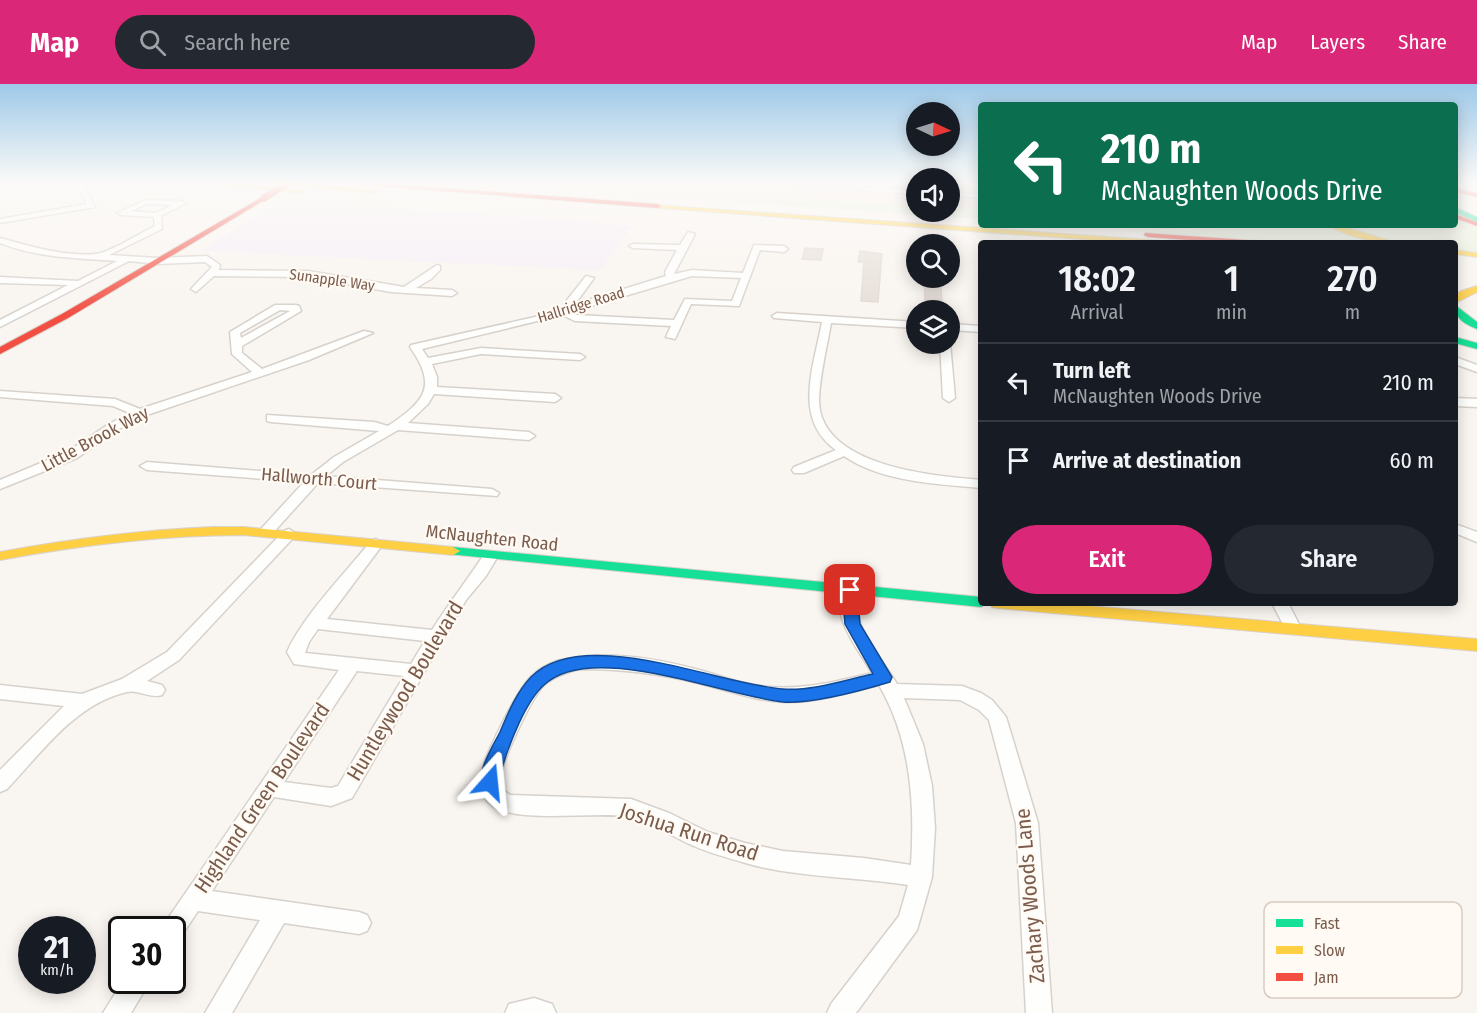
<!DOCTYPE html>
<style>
body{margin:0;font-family:"Fira Sans Condensed",sans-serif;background:#242831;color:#f1f3f6;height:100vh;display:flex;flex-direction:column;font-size:22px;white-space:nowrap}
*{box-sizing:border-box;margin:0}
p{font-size:20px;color:#9ea1a6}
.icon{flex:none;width:33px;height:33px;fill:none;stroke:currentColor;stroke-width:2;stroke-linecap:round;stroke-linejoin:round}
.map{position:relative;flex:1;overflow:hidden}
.panel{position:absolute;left:978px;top:156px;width:480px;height:366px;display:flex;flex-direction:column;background:#171b24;border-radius:6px;box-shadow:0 3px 15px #0003}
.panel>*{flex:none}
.banner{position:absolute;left:978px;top:18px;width:480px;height:126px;border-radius:6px;box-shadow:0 3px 15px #0003;background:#0b6e4f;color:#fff;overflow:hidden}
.needle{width:39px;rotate:94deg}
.tools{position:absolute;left:906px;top:18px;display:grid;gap:12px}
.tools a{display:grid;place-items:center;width:54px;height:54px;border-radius:50%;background:#171b24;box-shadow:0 3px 15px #0003;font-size:30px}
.speed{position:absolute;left:18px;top:832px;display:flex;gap:12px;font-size:30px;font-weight:700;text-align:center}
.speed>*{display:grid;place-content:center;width:78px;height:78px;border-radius:50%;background:#171b24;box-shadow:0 3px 15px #0003;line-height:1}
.speed small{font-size:15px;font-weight:400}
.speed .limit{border:3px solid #111;border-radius:9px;background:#fff;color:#111}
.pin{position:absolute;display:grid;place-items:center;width:51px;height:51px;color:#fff;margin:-26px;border-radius:12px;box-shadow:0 3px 9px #0006}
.me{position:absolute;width:66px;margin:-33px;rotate:18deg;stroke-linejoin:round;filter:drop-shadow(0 0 4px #0008)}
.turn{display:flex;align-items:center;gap:21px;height:126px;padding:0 24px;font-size:27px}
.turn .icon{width:78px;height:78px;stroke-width:2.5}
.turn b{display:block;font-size:42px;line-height:51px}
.eta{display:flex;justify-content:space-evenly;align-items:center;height:102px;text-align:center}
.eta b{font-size:36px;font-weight:600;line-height:42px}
.action{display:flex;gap:12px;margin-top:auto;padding:12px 24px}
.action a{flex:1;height:69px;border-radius:36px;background:#db2777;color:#fff;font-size:24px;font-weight:600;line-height:69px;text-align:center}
.action a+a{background:#242831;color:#f1f3f6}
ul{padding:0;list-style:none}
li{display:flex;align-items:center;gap:18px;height:78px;padding:0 24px;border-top:2px solid #363941}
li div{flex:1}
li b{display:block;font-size:22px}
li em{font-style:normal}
header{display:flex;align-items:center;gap:36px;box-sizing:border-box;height:84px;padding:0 30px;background:#db2777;color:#fff}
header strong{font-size:28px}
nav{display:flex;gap:33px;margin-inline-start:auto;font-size:21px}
.search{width:420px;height:54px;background:#242831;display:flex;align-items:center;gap:15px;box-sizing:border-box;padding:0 21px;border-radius:33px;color:#9ea1a6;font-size:22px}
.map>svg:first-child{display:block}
</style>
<header>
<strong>Map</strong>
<div class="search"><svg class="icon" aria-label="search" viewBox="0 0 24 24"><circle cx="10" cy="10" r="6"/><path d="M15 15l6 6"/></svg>Search here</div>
<nav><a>Map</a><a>Layers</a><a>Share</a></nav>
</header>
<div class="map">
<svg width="1477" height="929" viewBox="0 0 1477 929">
<rect width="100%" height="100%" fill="#f9f5f0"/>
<path fill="#f2e8de" d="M667,100H916V121L696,106L675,104Z
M950,100H981V126L950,124Z"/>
<path fill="#f6eef6" d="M282,116L528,133L632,142L601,186L201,167Z"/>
<path fill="#e7f0db" d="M477,100H590L653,104L657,100C670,100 683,104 696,106L916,121V128H950V124L981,126V135Z
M1455,134L1477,143V169L1455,166V159H1401L1368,152L1336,141H1455Z
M1066,141H1225L1167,145Z
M1246,141H1329L1361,153L1388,159H1303L1117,146L1189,147Z"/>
<path fill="#e6ded7" stroke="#e2d8d2" stroke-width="1.5" d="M805,164L823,165L821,176L802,175Z
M860,167L882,170L878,218L861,217L864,178H858Z
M924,194H940L942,217L925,216Z"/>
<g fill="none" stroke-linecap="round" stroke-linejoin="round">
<g stroke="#d7d1cb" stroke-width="3">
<path id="street" d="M17,100L16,101L0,105V101Z
M76,100H83L95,123L0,139V135L87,120Z
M794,100L916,106V110L797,102Z
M950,108L981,110V114L950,112Z
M146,116L182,117L186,119L161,132L162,145L109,171L158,174L207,172L220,181L219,186L308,187L404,203L437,181L440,182V186L431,195L416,204L452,206L457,209L452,212L391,208L308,193L214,192L196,208L191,205L212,183L205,178L158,180L129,177L0,243V236L68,201L0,199V193L78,197L117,177C78,174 37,174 0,159V154C29,162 66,173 96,170C109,169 142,148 155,142L154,133L121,131L117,129ZM147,120L172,121L156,129L131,127Z
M688,148L695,150L674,190L692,186L743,189L754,161L784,162L788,165L784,168L760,166L739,222L691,220L675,255L666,253L671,242L575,237L562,231L422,265L428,274L481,264L580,270L585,273L580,276L481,270L432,280L437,293V303L555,310L561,314L555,318L434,310L428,320L408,339L529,348L535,352L529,356L398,346L343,378L326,392L492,405L499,409L497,412L318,399L271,451L266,452L259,448L261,445L304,398L147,386L140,382L147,378L311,391L334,373L379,347L271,338L267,337V331L374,338L388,342C425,317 438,303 410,263L411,261L535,233L567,223L564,220L586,192L594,194L575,220L666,192L665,188L677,166L633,164L629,162L633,160L680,161ZM692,192L741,194L732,217L685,215L674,236L577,231L571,228Z
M275,221H296L299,222L301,227L242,262V269L262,285L364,247L373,249L309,276L144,332L117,346L77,374L0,405V396L67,368L109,340L130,329L113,322L0,313V307L115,315L140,325L252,288L232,270L230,248ZM280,226L290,227L241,254L240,249Z
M777,229L916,238V244L831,239C827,263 820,290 819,315C818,383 934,392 981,396V404C937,400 882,398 844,372L804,389H794L792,386L794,383L836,366C792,335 814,282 822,238L774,234L772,232Z
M950,240L981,242V248L950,246Z
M950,259L955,314L949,318L943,314L940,260Z
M1455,273L1477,281V288L1455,280Z
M1455,314L1477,315V323L1455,322Z
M1455,440L1477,448V458L1455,449Z
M289,445L296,450L294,453L179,576L147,597L162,601L165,606L162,611C150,615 138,605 127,608C75,620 42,668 7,705L0,708V686L64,622L0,615V601L82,610L122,595L167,568L284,447Z
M376,455L383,460L327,535L432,546C449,519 468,495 485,469H495L498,472L486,492L466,516L352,714L331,722L274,713L212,807L359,828L367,831L371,839L367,847L359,850L284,839L232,929H205L260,836L198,827L180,854L172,857V846H160L339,586L294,580L287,568C302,533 346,488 371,457ZM318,545L425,557L411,580L305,569L309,558ZM357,587L404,592L338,702L331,704L284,698Z
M850,501L856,502C861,512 856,528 860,539C867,559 886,582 897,600L962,602L981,609L992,616L1006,633L1038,739L1052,929H1026L1016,739L989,636L979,626L960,616L904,614L923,660L932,702L935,744L932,793L917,846L856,929H827L831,920L899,832L908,801C853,792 795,794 742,778C726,773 709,769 694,762C673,753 652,738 630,733C597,726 512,742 489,719C485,715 480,703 480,698C479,680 519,602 533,591C539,585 549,580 557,577C603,565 655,574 699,586C716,590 732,597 749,600C791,609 831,599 872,589C859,566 828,530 844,502ZM579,585C620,585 658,589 698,599C727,606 754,617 784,618C816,619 848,608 879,601C911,656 915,719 911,781L864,774L783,767L745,759L708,748L669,729L631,715L510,711C504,707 500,704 500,696C501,678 532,612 545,600C555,592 567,588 579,585Z
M1272,519H1288L1301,544L1299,548H1287Z
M123,897H150L131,929H103Z
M534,914L552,920L556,929H505L509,920Z"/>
</g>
<g stroke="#d9d2cb" stroke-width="2">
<path id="fast" d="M1455,123L1477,133V138L1455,128Z
M1455,221L1477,238V245C1465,240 1455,235 1455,221Z
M1455,253L1477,259V265L1455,259Z
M453,463L981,513V519H988L981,523L448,470L446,467Z"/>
</g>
<g stroke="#d9d2cb" stroke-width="2">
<path id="slow" d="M208,100H239L303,107L300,109Z
M280,100H312L378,107L375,109Z
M656,121L1165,157L1169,159H1135L658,124Z
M1328,141H1338L1397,159C1375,159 1347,153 1328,141Z
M1455,166L1477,169V173L1455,170Z
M1477,202V208L1455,219V212L1461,207Z
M213,443H244L453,463L460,467L453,471L244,451C162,451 81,461 0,476V468C71,455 141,446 213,443Z
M990,519H1054L1477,555V567L997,524L992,523Z"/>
</g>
<g stroke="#d9d2cb" stroke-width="2">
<path id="jam" d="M353,100H386L658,120L661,122L658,124Z
M1455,104L1477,109V113L1455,108Z
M264,112L266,115L68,234L0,270V263L62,230Z
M1455,130L1477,138V142L1455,134Z
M1145,149L1261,157L1265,159H1230L1148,153L1144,151Z"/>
</g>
<use href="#street" fill="#fefefd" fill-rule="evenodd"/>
<use href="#fast" fill="#16e098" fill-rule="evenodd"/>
<use href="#slow" fill="#ffcf43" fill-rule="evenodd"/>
<use href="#jam" fill="#f24e42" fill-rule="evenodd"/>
<g stroke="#d9d2cb" stroke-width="8" stroke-linecap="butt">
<path id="jam-bridge" d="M264,114L286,100"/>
</g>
<use href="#jam-bridge" stroke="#f24e42" stroke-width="7"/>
</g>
<linearGradient id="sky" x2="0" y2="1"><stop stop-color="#9ec9e9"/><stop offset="0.43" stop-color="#fcfaf8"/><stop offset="1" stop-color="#fcfaf8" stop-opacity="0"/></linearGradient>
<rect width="1477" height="230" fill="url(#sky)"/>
<path fill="#1a73e8" stroke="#114b97" stroke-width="1.5" d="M850,501L857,506L860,540L892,593L890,598C860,607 813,620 783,618C724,612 591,556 544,601C526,617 510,658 503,681C500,689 500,696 496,703L490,705L483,703C476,688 493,662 500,648C508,629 516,609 531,593C583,540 721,601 783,605C813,607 845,596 873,590L845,540L842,506Z"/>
<g text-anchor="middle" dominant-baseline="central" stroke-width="4.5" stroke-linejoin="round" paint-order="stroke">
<g font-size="15" fill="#7a5c4d" stroke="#fffaf3">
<text transform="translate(332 196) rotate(8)">Sunapple Way</text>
<text transform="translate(581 221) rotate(-17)">Hallridge Road</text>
</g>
<g font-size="18" fill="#7a5c4d" stroke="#fffaf3">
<text transform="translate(95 355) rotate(-28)">Little Brook Way</text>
<text transform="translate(319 395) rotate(5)">Hallworth Court</text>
<text transform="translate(492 454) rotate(6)">McNaughten Road</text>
</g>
<g font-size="21" fill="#7a5c4d" stroke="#fffaf3">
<text transform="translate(405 607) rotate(-59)">Huntleywood Boulevard</text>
<text transform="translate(262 714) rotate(-56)">Highland Green Boulevard</text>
<text transform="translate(689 748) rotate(18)">Joshua Run Road</text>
<text transform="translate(1030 812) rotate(-95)">Zachary Woods Lane</text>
</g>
</g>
<rect x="1264" y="818" width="198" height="96" rx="9" fill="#fffaf3" stroke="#d7cbc1" stroke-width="1.5"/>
<rect x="1276" y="835" width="27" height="8" fill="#16e098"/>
<rect x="1276" y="862" width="27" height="8" fill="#ffcf43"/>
<rect x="1276" y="889" width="27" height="8" fill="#f24e42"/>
<g font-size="16" fill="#7a5c4d">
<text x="1314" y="845">Fast</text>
<text x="1314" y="872">Slow</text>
<text x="1314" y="899">Jam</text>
</g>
</svg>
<div class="tools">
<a><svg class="needle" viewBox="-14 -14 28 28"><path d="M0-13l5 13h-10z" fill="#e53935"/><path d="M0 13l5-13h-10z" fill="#9ea1a6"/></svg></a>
<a><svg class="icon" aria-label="sound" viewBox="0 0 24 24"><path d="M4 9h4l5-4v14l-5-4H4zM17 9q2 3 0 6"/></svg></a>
<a><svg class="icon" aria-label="search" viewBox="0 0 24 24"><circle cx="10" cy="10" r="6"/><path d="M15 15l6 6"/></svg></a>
<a><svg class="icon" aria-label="layers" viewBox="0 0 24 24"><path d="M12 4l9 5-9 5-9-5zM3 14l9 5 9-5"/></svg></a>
</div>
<div class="speed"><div>21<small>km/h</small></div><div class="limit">30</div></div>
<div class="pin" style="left:850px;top:506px;background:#d93025"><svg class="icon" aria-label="arrive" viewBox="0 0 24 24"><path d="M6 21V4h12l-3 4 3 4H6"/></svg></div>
<svg class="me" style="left:490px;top:698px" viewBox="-20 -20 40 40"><path d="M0-17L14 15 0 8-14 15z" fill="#1a73e8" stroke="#fff" stroke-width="4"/></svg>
<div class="banner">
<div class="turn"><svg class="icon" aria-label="left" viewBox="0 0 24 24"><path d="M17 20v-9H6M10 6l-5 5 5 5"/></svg><div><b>210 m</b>McNaughten Woods Drive</div></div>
</div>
<section class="panel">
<div class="eta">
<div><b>18:02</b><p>Arrival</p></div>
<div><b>1</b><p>min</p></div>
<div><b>270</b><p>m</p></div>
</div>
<ul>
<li><svg class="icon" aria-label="left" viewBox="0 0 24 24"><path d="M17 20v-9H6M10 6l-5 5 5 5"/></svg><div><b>Turn left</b><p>McNaughten Woods Drive</p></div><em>210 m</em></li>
<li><svg class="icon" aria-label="arrive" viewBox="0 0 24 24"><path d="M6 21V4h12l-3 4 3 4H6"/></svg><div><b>Arrive at destination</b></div><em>60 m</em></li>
</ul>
<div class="action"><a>Exit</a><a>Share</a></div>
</section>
</div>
